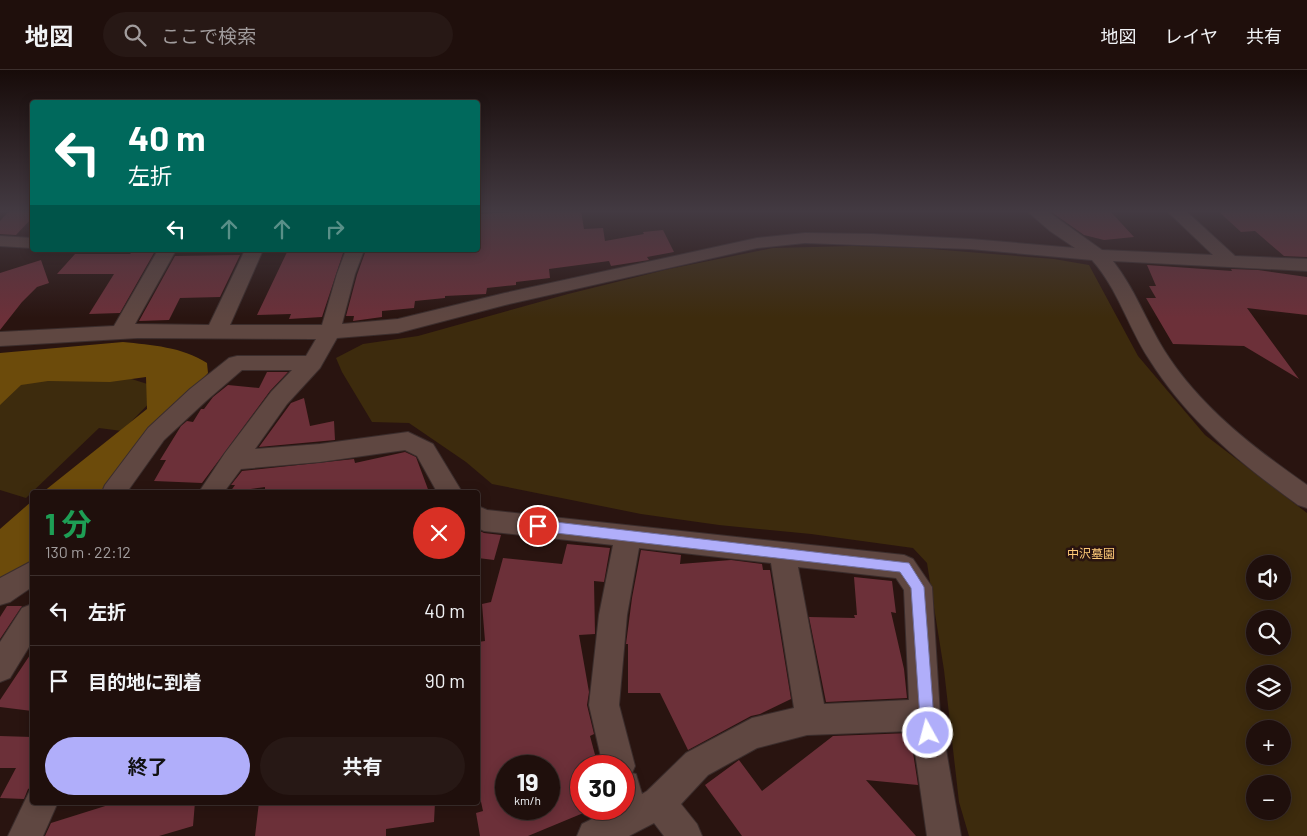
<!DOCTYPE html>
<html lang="ja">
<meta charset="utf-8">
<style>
body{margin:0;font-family:Barlow,"Noto Sans JP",sans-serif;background:#271815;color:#f1f3f6;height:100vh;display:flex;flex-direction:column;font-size:19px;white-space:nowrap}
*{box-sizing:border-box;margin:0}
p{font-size:16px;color:#a19c9d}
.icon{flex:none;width:28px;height:28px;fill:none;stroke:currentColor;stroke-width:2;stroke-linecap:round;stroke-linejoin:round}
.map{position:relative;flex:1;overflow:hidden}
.side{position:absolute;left:30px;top:420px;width:450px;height:315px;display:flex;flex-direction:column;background:#1f0f0c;border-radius:5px;box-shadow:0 2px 12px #0003,0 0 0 1px #3c2f2d}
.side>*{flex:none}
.hud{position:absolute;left:30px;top:30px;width:450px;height:152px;border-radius:5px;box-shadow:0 2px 12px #0003,0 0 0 1px #3c2f2d;background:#00695c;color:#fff;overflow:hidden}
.buttons{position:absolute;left:1246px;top:485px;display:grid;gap:10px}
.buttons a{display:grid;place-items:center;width:45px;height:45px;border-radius:50%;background:#1f0f0c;box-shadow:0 2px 12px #0003,0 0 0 1px #3c2f2d;font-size:25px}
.speed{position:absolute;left:495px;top:685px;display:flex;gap:10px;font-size:25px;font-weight:700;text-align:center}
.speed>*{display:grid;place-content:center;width:65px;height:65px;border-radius:50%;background:#1f0f0c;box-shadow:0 2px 12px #0003,0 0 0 1px #3c2f2d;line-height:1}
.speed small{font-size:12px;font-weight:400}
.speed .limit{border:8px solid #d22;background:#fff;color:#111}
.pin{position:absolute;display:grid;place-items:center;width:42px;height:42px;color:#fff;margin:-21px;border:2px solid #fff;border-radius:50%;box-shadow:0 1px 5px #0007}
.me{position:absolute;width:55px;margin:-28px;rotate:353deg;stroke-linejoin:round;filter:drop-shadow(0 0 4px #0008)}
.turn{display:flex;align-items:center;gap:18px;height:105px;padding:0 15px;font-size:22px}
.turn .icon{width:65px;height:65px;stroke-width:2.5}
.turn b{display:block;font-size:35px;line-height:42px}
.lanes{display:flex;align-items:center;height:48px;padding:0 15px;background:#0003;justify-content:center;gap:25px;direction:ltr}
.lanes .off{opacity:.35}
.round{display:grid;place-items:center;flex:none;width:52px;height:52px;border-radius:26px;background:#271815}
.overview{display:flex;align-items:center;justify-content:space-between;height:85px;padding:0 15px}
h1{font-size:30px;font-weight:700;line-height:38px;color:#1e9e55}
.action{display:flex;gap:10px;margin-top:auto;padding:10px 15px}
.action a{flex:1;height:58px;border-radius:30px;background:#b0aefa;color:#111;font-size:20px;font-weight:700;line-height:58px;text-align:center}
.action a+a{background:#271815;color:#f1f3f6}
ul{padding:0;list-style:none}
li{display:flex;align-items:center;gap:15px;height:70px;padding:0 15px;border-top:1px solid #3c2f2d}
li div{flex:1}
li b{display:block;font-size:19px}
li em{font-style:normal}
header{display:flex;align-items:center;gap:30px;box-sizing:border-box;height:70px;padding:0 25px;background:#1f0f0c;border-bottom:1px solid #3c2f2d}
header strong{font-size:24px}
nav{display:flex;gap:28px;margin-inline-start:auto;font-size:18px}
.search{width:350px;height:45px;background:#271815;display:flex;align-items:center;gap:12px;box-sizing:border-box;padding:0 18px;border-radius:28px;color:#a19c9d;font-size:19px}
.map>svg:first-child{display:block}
</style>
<header>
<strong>地図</strong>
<div class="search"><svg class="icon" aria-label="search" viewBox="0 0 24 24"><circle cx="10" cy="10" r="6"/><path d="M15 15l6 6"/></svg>ここで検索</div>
<nav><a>地図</a><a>レイヤ</a><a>共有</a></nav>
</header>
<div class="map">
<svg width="1307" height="766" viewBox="0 0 1307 766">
<rect width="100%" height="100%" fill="#291410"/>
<path fill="#3d2b0d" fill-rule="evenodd" d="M852,176L919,178L1054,189L1089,195L1138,286L1205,365L1307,443V766H969L959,732L944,600L927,493L913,478L811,464L719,455L641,444L492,414L466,392L409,353L372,352L342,302L336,288L363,274L418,266L568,224L669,199L773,178ZM1255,494H1282V521H1255ZM1255,549H1282V576H1255ZM1255,604H1282V631H1255ZM1255,659H1282V686H1255ZM1255,714H1282V741H1255Z
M0,294L94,297L163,319L122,361L99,358L26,428L0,420Z"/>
<path fill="#6c4b0b" d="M123,272C151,275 183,277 207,293L208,303L114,410L106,422H43L147,339L146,307L110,312L48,311L21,315L0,335V283Z
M32,431V504L0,514V459Z"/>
<path fill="#6c3039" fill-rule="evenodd" d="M9,141H32V148L16,165L0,164V151Z
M532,141H581L584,159L603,158L605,171L644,164L643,162L663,160L674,182L647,187L649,190L611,196L609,191L549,199L550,208L516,212V215L487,218L486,224L445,226V228L415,231L414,238L382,241V247L353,251L354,246H346L357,205L366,180H478L479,144Z
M1050,141H1110L1134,167L1104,170L1084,165Z
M1218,141H1307V187L1284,186L1255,161L1241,162Z
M288,180H344L322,247L289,249L291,244L257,245Z
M133,181H155L120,243L89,244L114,204H57L75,184H130Z
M240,185L220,227L180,228L169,250L139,251L175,186Z
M41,190L49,213L37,217L22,232L0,260V203Z
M1147,195L1232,201L1231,199L1258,200L1307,207V245L1247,238L1299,309L1244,276L1173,274L1146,228H1156L1149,216H1156Z
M267,302H288L270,321L202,413L154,411L166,390H160L181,356L187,351L193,352L201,339H204L213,327L228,315L259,318Z
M304,328L310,356L334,351L335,370L259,377L291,333Z
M405,382L416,387L429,422H265V417L230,422L235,415H231L242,401L354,389L355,393Z
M478,460L484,463L501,465L494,490L478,488Z
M567,474L610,478L604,512L594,511L595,564L579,565L589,622L587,635L594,664L590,666L598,696H581V739H593L528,766H480L476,743L483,741L478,718V693H479L478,572L485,571L482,534L491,532L503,488L562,494ZM506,696H549V739H506Z
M641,480L681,485L680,494L731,490L762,494L763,500H770L791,629L760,644L751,646L688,680L660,623H628V574H626L632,528Z
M854,507L892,511L896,543L891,542L904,599L907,628L826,632L809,547L855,548L854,545H857Z
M7,536H22L0,569V547Z
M32,582V641L0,637V630Z
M910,663L918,715L866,710L916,766H742L705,715L739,690L762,721L833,666Z
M0,666L32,667V717L28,719L24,729L0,728L16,698H0Z
M118,732H195L193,756L159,766H45L51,753Z
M259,732H435L434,752L386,759V766H255Z"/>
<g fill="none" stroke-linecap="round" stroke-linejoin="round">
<g stroke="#3b2d2c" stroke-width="2">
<path id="minor" d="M1027,141H1047L1102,180L1213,185L1167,141H1186L1235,186L1307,189V201L1113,191C1135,219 1146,251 1164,280C1199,336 1254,378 1307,415V438L1298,435C1241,394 1187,350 1149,289C1128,257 1118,219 1092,190L970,179L805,173L757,178L505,235L398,263L337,268L320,298L287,334L255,379L320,374L408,362L433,374L462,422H437L417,386L405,380L320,392L241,399L224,422H199L225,383L271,322L292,300H242L206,331L164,370L127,422H102L105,415L148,358L190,319L229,288L237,286H306L316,269L138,268L0,276V262L114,256L158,180H176L135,254L209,255L245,180H263L230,255H322L337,204L346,180H364L355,204L342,254L398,249L505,223L757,168L805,163L872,164L970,169L1075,178L1050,161Z
M0,166L32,168V178L0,176Z
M478,436L487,440L904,485L913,489L932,517L940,645L961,766H927L912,661L807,665L757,678L708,705L681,734L697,754L702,766H664L654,753L629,766H577L582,754L612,739H624V696H603L589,635L599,545L613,475L484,461L478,458ZM639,478L771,493L794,638L752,648L686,683L647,721L642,724L636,704L632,703L635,696L619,635L627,545ZM798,497L896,508L904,520L909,630L824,634Z
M32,491V517L10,532L0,535V508Z
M32,534V572L10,608L0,612V572L22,538Z
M32,719V732H58L43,766H8L30,720Z"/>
</g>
<use href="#minor" fill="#5f4741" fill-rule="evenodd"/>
</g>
<linearGradient id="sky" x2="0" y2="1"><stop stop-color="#170b09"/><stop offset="0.57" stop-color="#433a42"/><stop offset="1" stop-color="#433a42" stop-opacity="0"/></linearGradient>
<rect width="1307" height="248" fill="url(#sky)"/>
<path fill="#b0aefa" stroke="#7271a2" d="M538,450L909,493L924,517L935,663L933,669L928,671L923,669L921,663L911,518L900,502L538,461L534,459L532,456L534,452Z"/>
<g text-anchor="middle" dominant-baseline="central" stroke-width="5" stroke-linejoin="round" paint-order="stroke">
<g font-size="12" fill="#fec977" stroke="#291410">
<text x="1091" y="483">中沢墓園</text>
</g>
</g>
</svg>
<div class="buttons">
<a><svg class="icon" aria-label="sound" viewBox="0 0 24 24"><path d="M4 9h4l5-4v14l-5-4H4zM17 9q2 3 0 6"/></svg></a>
<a><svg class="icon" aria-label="search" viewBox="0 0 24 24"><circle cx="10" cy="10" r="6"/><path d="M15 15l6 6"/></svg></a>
<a><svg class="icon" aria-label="layers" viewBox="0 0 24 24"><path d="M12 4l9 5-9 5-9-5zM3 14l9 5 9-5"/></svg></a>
<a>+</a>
<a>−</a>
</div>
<div class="speed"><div>19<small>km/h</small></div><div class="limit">30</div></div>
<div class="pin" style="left:538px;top:456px;background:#d93025"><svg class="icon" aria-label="arrive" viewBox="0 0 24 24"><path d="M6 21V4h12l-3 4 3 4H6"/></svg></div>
<svg class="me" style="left:928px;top:663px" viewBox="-20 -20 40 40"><circle r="17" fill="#b0aefa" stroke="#fff" stroke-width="3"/><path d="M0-11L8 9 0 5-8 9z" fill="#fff"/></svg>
<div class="hud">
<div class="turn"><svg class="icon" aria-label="left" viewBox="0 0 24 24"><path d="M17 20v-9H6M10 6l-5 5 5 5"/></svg><div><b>40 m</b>左折</div></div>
<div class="lanes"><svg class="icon" aria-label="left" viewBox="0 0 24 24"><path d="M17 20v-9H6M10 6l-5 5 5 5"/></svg><svg class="icon off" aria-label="ahead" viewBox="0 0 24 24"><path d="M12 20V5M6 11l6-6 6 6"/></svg><svg class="icon off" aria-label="ahead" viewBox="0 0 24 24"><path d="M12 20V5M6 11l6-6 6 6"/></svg><svg class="icon off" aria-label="right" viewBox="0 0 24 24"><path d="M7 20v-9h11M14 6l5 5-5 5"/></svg></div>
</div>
<section class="side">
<div class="overview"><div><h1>1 分</h1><p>130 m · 22:12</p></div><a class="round" style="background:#d93025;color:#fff"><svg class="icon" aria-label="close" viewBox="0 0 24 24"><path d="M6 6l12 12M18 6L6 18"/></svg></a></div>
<ul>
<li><svg class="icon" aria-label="left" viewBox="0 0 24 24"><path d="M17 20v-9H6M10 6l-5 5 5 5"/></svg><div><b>左折</b></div><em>40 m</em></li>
<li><svg class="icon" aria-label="arrive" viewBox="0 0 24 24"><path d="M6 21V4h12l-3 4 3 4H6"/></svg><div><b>目的地に到着</b></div><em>90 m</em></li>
</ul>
<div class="action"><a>終了</a><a>共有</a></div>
</section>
</div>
